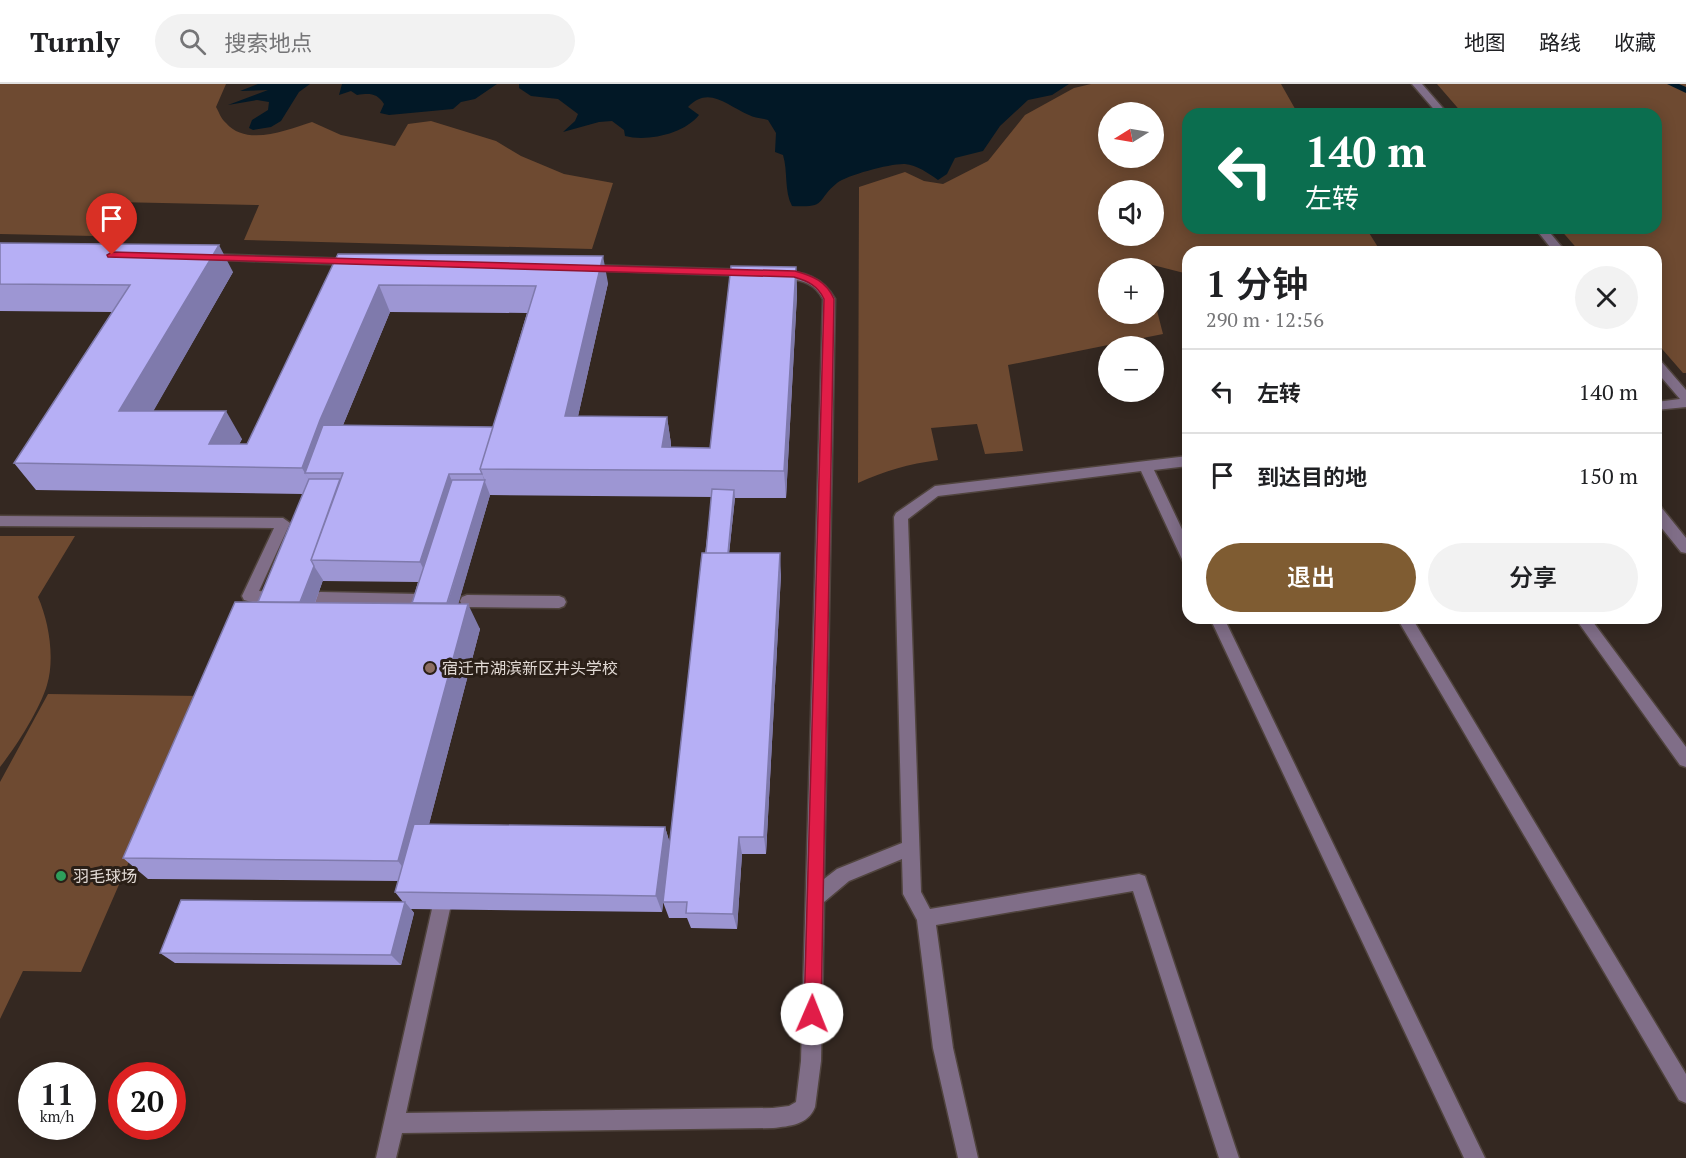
<!DOCTYPE html>
<html lang="zh">
<meta charset="utf-8">
<style>
body{margin:0;font-family:"PT Serif","Noto Sans SC",serif;background:#f2f2f2;color:#202124;height:100vh;display:flex;flex-direction:column;font-size:22px;white-space:nowrap}
*{box-sizing:border-box;margin:0}
p{font-size:20px;color:#757577}
.icon{flex:none;width:33px;height:33px;fill:none;stroke:currentColor;stroke-width:2;stroke-linecap:round;stroke-linejoin:round}
.map{position:relative;flex:1;overflow:hidden}
.panel{position:absolute;left:1182px;top:162px;width:480px;height:378px;display:flex;flex-direction:column;background:#fff;border-radius:18px;box-shadow:0 3px 15px #0003}
.panel>*{flex:none}
.hud{position:absolute;left:1182px;top:24px;width:480px;height:126px;border-radius:18px;box-shadow:0 3px 15px #0003;background:#0b6e4f;color:#fff;overflow:hidden}
.needle{width:39px;rotate:259deg}
.buttons{position:absolute;left:1098px;top:18px;display:grid;gap:12px}
.buttons a{display:grid;place-items:center;width:66px;height:66px;border-radius:50%;background:#fff;box-shadow:0 3px 15px #0003;font-size:30px}
.speed{position:absolute;left:18px;top:978px;display:flex;gap:12px;font-size:30px;font-weight:700;text-align:center}
.speed>*{display:grid;place-content:center;width:78px;height:78px;border-radius:50%;background:#fff;box-shadow:0 3px 15px #0003;line-height:1}
.speed small{font-size:15px;font-weight:400}
.speed .limit{border:9px solid #d22;background:#fff;color:#111}
.pin{position:absolute;display:grid;place-items:center;width:51px;height:51px;color:#fff;margin:-62px -26px;border-radius:50% 50% 50% 0;rotate:-45deg;box-shadow:0 0 6px #0007}
.pin .icon{rotate:45deg}
.me{position:absolute;width:66px;margin:-33px;rotate:1deg;stroke-linejoin:round;filter:drop-shadow(0 0 4px #0008)}
.turn{display:flex;align-items:center;gap:21px;height:126px;padding:0 24px;font-size:27px}
.turn .icon{width:78px;height:78px;stroke-width:2.5}
.turn b{display:block;font-size:42px;line-height:51px}
.round{display:grid;place-items:center;flex:none;width:63px;height:63px;border-radius:32px;background:#f2f2f2}
.head{display:flex;align-items:center;justify-content:space-between;height:102px;padding:0 24px}
h1{font-size:36px;font-weight:600;line-height:45px}
.action{display:flex;gap:12px;margin-top:auto;padding:12px 24px}
.action a{flex:1;height:69px;border-radius:36px;background:#7f5c32;color:#fff;font-size:24px;font-weight:600;line-height:69px;text-align:center}
.action a+a{background:#f2f2f2;color:#202124}
ul{padding:0;list-style:none}
li{display:flex;align-items:center;gap:18px;height:84px;padding:0 24px;border-top:2px solid #e0e0e0}
li div{flex:1}
li b{display:block;font-size:22px}
li em{font-style:normal}
header{display:flex;align-items:center;gap:36px;box-sizing:border-box;height:84px;padding:0 30px;background:#fff;border-bottom:2px solid #e0e0e0}
header strong{font-size:28px}
nav{display:flex;gap:33px;margin-inline-start:auto;font-size:21px}
.search{width:420px;height:54px;background:#f2f2f2;display:flex;align-items:center;gap:15px;box-sizing:border-box;padding:0 21px;border-radius:33px;color:#757577;font-size:22px}
.map>svg:first-child{display:block}
</style>
<header>
<strong>Turnly</strong>
<div class="search"><svg class="icon" aria-label="search" viewBox="0 0 24 24"><circle cx="10" cy="10" r="6"/><path d="M15 15l6 6"/></svg>搜索地点</div>
<nav><a>地图</a><a>路线</a><a>收藏</a></nav>
</header>
<div class="map">
<svg width="1686" height="1074" viewBox="0 0 1686 1074">
<rect width="100%" height="100%" fill="#342821"/>
<path fill="#6e4a31" fill-rule="evenodd" d="M0,0H226L216,23C219,28 221,35 226,39C247,63 286,46 312,38L341,51L395,62L408,40L431,37L496,57L521,72L564,90L613,99L592,165L244,156L259,121L115,118L94,152L0,150Z
M1091,0H1281L1298,30H1188V144H1366L1381,168H1188V190L1145,179L1146,184H1108V230H1154V215L1163,250L1008,281L1023,367L985,370L977,340L931,344L938,376C909,380 884,387 858,399L859,103L905,88L924,97L943,100L988,77L1025,31L1074,4ZM1154,28V74H1108V28ZM1108,106H1154V152H1108Z
M1437,0H1686V289H1683L1656,258V168H1580L1559,144H1656V30H1463Z
M0,452H75L38,513C49,538 55,574 47,601C40,625 16,663 0,683Z
M48,610L201,612L81,888L23,887L0,935V698Z"/>
<path fill="#021826" d="M258,0H310L299,8L281,37L271,43L253,46L249,44L252,36L268,26L269,18L257,16L228,21L268,6L240,7Z
M342,0H497L475,15L461,18L453,25L389,31L380,29L384,20C377,9 370,9 357,11L351,7L339,11Z
M519,0H1069L1052,11L1028,16L1000,42L983,67L955,74L947,90L938,96C928,89 917,81 905,80C892,79 847,91 837,99C815,117 828,124 792,122C784,107 788,87 783,71L775,68L776,49L768,36C762,34 754,34 749,31C727,22 709,1 688,23L699,31C684,50 647,58 625,52L624,46L612,37L599,38L563,48L575,37L578,30L558,15L531,12L519,4Z"/>
<g fill="none" stroke-linecap="round" stroke-linejoin="round">
<path fill="#021826" fill-rule="evenodd" d="M1667,0H1679L1686,3V9Z"/>
<g stroke="#50443e" stroke-width="3">
<path id="minor" d="M1412,0H1422L1448,30H1438Z
M1535,144H1546L1566,168H1554Z
M206,170L353,175L359,178L353,181L202,175L200,173Z
M587,181L752,186L758,189L752,192L583,186L581,184Z
M779,187C803,187 823,193 835,215L824,795L837,785L902,759L894,433L896,429L935,402L1188,372V382L1154,386L1188,458V478L1183,477L1181,473L1141,387L938,412L908,435L921,808L930,825L1139,790L1145,792L1239,1074H1219L1133,807L936,841L953,964L978,1074H958L933,964L917,836L903,810L902,775L849,797L824,818L821,977L815,1023C808,1041 790,1042 773,1044L402,1049L396,1074H376L432,825L435,819L441,816L447,819L450,825L406,1029L773,1024L789,1022L796,1018L801,977L823,215C812,194 795,197 775,192L773,190Z
M1656,275L1660,276L1686,306V323L1656,326V318L1680,315L1656,287Z
M1656,422L1661,423L1686,454V469L1681,468L1656,437Z
M0,432L283,434L290,439L259,507L278,509L280,513L278,517C268,520 254,519 244,516L242,512L274,444L0,442Z
M320,508L418,510L423,512L425,516L423,520L418,522L320,520L315,518L313,514L315,510Z
M467,511L559,512L564,514L566,518L564,522L559,524L467,523L462,521L460,517L462,513Z
M1210,534H1224L1485,1074H1464Z
M1397,534H1412L1686,990V1019L1679,1016Z
M1575,534H1590L1686,663V683L1680,681Z"/>
</g>
<use href="#minor" fill="#806e88" fill-rule="evenodd"/>
</g>
<path fill="#9d96d3" fill-rule="evenodd" d="M0,159L233,188L153,327L242,355L239,360H247L338,170L608,199L578,332L667,333L671,360V363L710,364L796,183L797,210L786,414H735L729,469L781,490L766,770H742L737,845L691,844L687,834H669L663,818L712,413L490,411L458,520L480,545L429,740L665,743L670,760L662,828L411,825L414,829L401,881L175,879L160,869L403,818L395,808L398,797L148,795L123,774L258,518L303,410L36,406L14,379L112,228L0,227ZM390,228L527,229L493,343L343,341ZM323,496V497L418,498L412,519H315Z"/>
<path fill="#7f7aac" d="M219,161L233,188L138,354L119,327Z
M603,172L608,199L572,359L565,332Z
M796,183L797,210L786,414L784,387Z
M379,201L390,228L334,363L305,389L317,410L302,384L320,336Z
M226,327L242,355L228,382L209,360Z
M667,333L671,360L668,386L662,363Z
M449,390L458,411L430,498L420,478Z
M482,390L490,411L451,545L444,531L485,396Z
M734,406L735,413L727,490L726,483Z
M780,469L781,490L766,770L764,753Z
M314,482L323,496L306,544L296,530Z
M468,520L480,545L414,798L398,777Z
M665,743L670,760L662,828L656,812Z
M739,753L742,770L737,845L733,830Z
M405,818L414,829L401,881L391,871Z"/>
<path fill="#b6aff5" stroke="#7f7aac" stroke-width="1.5" d="M0,159L219,161L119,327H226L209,360H247L338,170L603,172L565,332L667,333L662,363L710,364L731,182L796,183L784,387L480,385L536,202L379,201L320,336L302,384L14,379L130,201L0,200Z
M323,341L493,343L480,385L482,390H449L420,478L311,476L343,389H305Z
M309,395H340L311,476L314,482L300,518H258Z
M452,396H485L447,519H412Z
M712,405L734,406L728,469H706Z
M702,469H780L764,753H739L733,830L686,829L687,818H663Z
M235,518L468,520L398,777L123,774Z
M414,740L665,743L656,812L395,808Z
M181,816L405,818L391,871L160,869Z"/>
<path fill="#e11d48" stroke="#92132f" stroke-width="1.5" d="M112,168L795,187C813,192 826,197 834,215L821,930L818,937L812,939L806,937L804,930L824,215C818,202 808,197 794,193L108,173L107,171Z"/>
<circle fill="#8d6e63" stroke="#2a1f17" stroke-width="2" cx="430" cy="584" r="6"/>
<circle fill="#2e9e5b" stroke="#2a1f17" stroke-width="2" cx="61" cy="792" r="6"/>
<g text-anchor="middle" dominant-baseline="central" stroke-width="6" stroke-linejoin="round" paint-order="stroke">
<g font-size="16" fill="#e1d9d4" stroke="#2a1f17" text-anchor="start">
<text x="442" y="584">宿迁市湖滨新区井头学校</text>
<text x="73" y="792">羽毛球场</text>
</g>
</g>
</svg>
<div class="buttons">
<a><svg class="needle" viewBox="-14 -14 28 28"><path d="M0-13l5 13h-10z" fill="#e53935"/><path d="M0 13l5-13h-10z" fill="#757577"/></svg></a>
<a><svg class="icon" aria-label="sound" viewBox="0 0 24 24"><path d="M4 9h4l5-4v14l-5-4H4zM17 9q2 3 0 6"/></svg></a>
<a>+</a>
<a>−</a>
</div>
<div class="speed"><div>11<small>km/h</small></div><div class="limit">20</div></div>
<div class="pin" style="left:112px;top:171px;background:#d93025"><svg class="icon" aria-label="arrive" viewBox="0 0 24 24"><path d="M6 21V4h12l-3 4 3 4H6"/></svg></div>
<svg class="me" style="left:812px;top:930px" viewBox="-20 -20 40 40"><circle r="19" fill="#fff"/><path d="M0-13L10 11 0 6-10 11z" fill="#e11d48"/></svg>
<div class="hud">
<div class="turn"><svg class="icon" aria-label="left" viewBox="0 0 24 24"><path d="M17 20v-9H6M10 6l-5 5 5 5"/></svg><div><b>140 m</b>左转</div></div>
</div>
<section class="panel">
<div class="head"><div><h1>1 分钟</h1><p>290 m · 12:56</p></div><a class="round"><svg class="icon" aria-label="close" viewBox="0 0 24 24"><path d="M6 6l12 12M18 6L6 18"/></svg></a></div>
<ul>
<li><svg class="icon" aria-label="left" viewBox="0 0 24 24"><path d="M17 20v-9H6M10 6l-5 5 5 5"/></svg><div><b>左转</b></div><em>140 m</em></li>
<li><svg class="icon" aria-label="arrive" viewBox="0 0 24 24"><path d="M6 21V4h12l-3 4 3 4H6"/></svg><div><b>到达目的地</b></div><em>150 m</em></li>
</ul>
<div class="action"><a>退出</a><a>分享</a></div>
</section>
</div>
